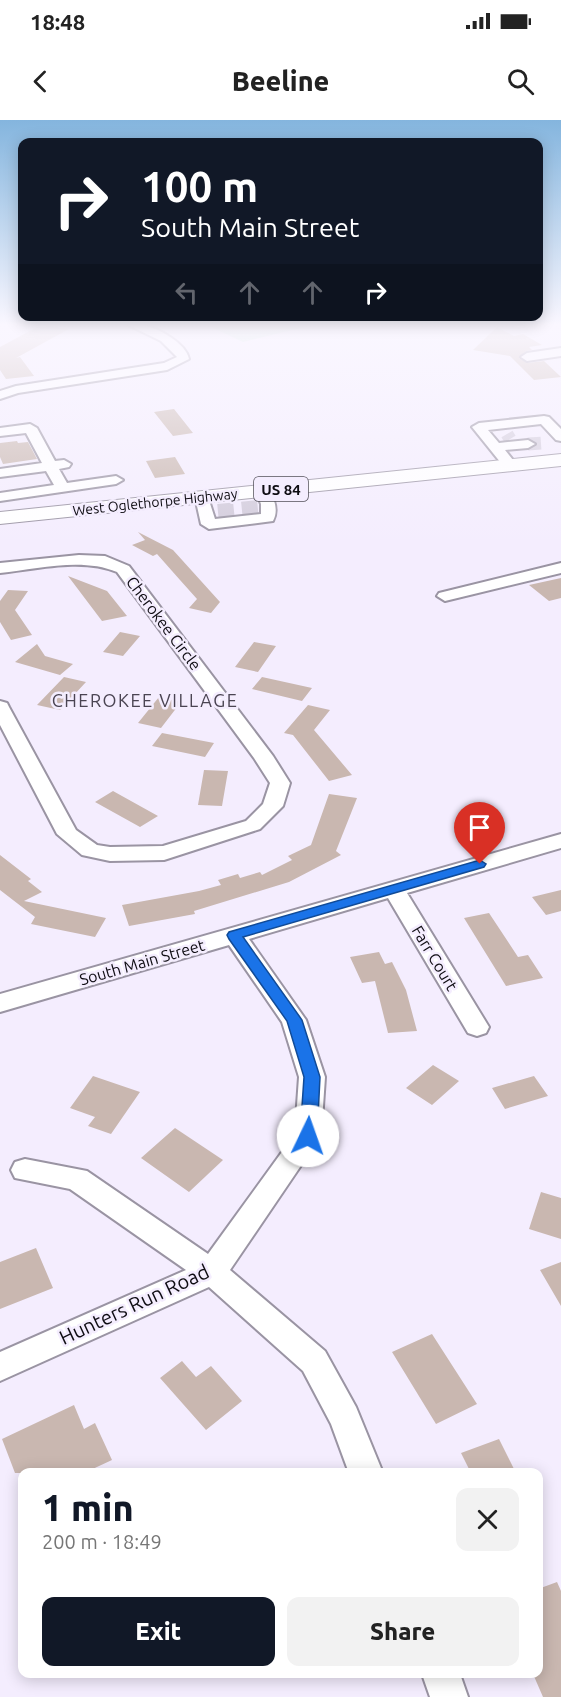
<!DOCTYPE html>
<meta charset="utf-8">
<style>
body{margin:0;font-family:Ubuntu,sans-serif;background:#f2f2f2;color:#222;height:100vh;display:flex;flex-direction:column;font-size:22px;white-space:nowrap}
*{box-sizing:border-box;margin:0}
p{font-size:20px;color:#767676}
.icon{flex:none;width:33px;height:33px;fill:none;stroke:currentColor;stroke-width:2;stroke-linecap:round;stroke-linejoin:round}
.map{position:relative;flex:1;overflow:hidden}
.details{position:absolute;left:18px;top:1348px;width:525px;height:210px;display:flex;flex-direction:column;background:#fff;border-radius:12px;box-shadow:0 3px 15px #0003}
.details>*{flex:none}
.hud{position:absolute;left:18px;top:18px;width:525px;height:183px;border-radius:12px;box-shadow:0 3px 15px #0003;background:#111827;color:#fff;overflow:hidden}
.pin{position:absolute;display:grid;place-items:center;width:51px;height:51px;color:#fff;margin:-62px -26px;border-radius:50% 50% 50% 0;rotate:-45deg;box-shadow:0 0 6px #0007}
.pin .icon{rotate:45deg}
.me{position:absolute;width:66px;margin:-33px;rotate:3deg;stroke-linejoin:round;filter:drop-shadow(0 0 4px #0008)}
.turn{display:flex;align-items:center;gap:21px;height:126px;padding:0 24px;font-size:27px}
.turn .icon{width:78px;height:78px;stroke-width:2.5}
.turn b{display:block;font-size:42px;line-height:51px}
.lanes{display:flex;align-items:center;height:57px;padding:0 24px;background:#0003;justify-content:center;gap:30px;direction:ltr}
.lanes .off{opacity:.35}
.round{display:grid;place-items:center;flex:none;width:63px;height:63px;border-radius:12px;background:#f2f2f2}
.headline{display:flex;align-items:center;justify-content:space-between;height:102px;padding:0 24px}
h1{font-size:36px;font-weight:800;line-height:45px;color:#111827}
.cta{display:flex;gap:12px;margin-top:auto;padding:12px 24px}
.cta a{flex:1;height:69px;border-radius:12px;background:#111827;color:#fff;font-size:24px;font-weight:800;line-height:69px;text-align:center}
.cta a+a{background:#f2f2f2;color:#222}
.status{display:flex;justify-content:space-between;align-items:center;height:42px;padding:0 30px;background:#fff;direction:ltr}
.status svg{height:16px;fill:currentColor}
header{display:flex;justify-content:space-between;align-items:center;height:78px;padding:0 24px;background:#fff;font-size:27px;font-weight:800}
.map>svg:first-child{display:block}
</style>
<div class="status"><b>18:48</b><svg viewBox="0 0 49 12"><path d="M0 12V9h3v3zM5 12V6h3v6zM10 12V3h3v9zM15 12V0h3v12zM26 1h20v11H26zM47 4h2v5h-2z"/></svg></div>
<header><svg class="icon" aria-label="back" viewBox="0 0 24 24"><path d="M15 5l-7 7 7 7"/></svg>Beeline<svg class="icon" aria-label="search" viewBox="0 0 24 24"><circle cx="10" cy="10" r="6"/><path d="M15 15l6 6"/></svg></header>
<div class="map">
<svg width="561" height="1577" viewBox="0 0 561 1577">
<rect width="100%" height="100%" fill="#f4edfe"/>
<path fill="#bae3ce" d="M207,205H306L309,206L243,222Z"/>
<path fill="#c9b7b0" d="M41,205L69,209L16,238L20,237L34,256L6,259L0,250V227Z
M497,207L514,216L523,214L542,225L529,227L532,230L526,231L519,238L527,243L544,241L561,257L534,260L510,236L473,230Z
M174,289L193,313L173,316L154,292Z
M17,321L18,323L28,322L37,339L3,344L0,337V323Z
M175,337L185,354L155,358L146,341Z
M138,412L173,430L220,482L211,493L189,488L197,479L180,460L157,434L153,436L132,425L145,420Z
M68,456L107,471L127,496L102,501Z
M561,458V478L549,481L529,465Z
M8,470L28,471L15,490L32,515L11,520L0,502V481Z
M120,512L140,516L123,536L103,532Z
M254,522L276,526L258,552L235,547Z
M37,524L45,536L73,544L60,555L15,542Z
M64,557L86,562L60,590L37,585Z
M262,557L312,568L302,581L252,569Z
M159,577L181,582L161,608L138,603Z
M308,585L330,590L314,610L352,655L329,661L293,615L284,613Z
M162,613L214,623L205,637L152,626Z
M204,650L228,651L222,686L198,685Z
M113,671L158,696L140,707L95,682Z
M329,674L357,678L336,731L341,735L289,762L194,791L195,794L129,806L122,785L199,771L221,765L218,760L238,754L240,758L260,752L262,755L292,740L288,736L311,725Z
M0,735L31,759L28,761L42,772L24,781L106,798L95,817L31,804L35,797L0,770Z
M561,770V791L546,795L532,777Z
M489,793L518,837L528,835L543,858L506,866L464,798Z
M379,832L385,844L392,842L406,870L417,911L388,913L375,861L362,863L350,837Z
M433,945L459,961L432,985L406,968Z
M93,956L140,972L111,1014L88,1006L95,997L70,988Z
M534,956L548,976L505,989L492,968Z
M175,1008L223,1040L189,1072L141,1038Z
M541,1072L561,1078V1119L529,1109Z
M36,1128L53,1168L0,1189V1142Z
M561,1142V1186L540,1150Z
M432,1214L477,1284L436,1304L392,1232Z
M182,1241L196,1257L211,1246L242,1281L206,1310L160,1258Z
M74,1285L84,1309L95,1303L112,1340L84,1353H15L2,1319Z
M499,1319L516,1353H471L461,1333Z
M557,1462L561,1471V1577H543L533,1554H538V1469Z"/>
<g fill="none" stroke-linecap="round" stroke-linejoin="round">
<path stroke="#d2cbdb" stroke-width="13" stroke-dasharray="13 6" stroke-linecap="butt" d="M507,314L510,319
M528,324L543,323"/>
<path stroke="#d2cbdb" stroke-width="16" stroke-dasharray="16 8" stroke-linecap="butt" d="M218,392L258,388"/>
<g stroke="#9a94a3" stroke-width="4">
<path id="minor" d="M128,205C133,205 139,204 143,205C158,208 186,223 189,239L167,250L18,273L0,279V271L16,266L164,243L177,237L161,221Z
M561,228V236L527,241L521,237L527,233Z
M544,296L549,297L561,309V321L556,320L541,304L488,310L499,323L528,320L535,324L528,328L505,330L517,345L510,349L505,348L472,307L479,303Z
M30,304L37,308L55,341L64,340L71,344L69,347L59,349L67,363L116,356L123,360L116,364L0,381V373L54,365L46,351L0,357V349L42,343L26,313L0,316V308Z
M263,367L268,368C274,378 279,390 273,401L209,409L201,404L195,377L197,374H207L215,399L261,394V384L256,371Z
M79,435L105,436L129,446L273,636L290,663L283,686L260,709L164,740L110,741L82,735L57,714L0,605V581L7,583L9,587L76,710L97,725L110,727L163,726L246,701L263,684L270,663L254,638L117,452C82,437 37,449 0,453V443Z
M561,443V453L445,481L437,476L439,473Z
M561,714V728L407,773L489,907L486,913L477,916L468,913L388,778L249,819L306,900L325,957L321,1016L230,1150L325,1231L356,1287L383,1353H349L331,1304L303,1251L209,1167L0,1261V1232L186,1150L70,1069L15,1058L11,1050L15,1042L25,1039L87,1051L208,1134L295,1014L299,957L282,902L229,825L0,892V874Z
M422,1554H460L468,1577H430Z"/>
</g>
<g stroke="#9a94a3" stroke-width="2">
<path id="highway" d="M561,334V346L0,404V392Z"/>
</g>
<use href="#minor" fill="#fff" fill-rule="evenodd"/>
<use href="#highway" fill="#fff" fill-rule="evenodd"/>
</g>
<linearGradient id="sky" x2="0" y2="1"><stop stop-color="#84b5de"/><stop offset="0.48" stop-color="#faf7ff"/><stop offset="1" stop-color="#faf7ff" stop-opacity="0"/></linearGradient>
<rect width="561" height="426" fill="url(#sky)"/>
<path fill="#1a73e8" stroke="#114b97" stroke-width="1.5" d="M480,740L486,744L484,747L243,817L302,900L320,957L317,1016L314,1020L308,1022L303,1020L300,1016L304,957L287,901L229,819L227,815L229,812Z"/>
<g text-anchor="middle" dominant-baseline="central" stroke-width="5" stroke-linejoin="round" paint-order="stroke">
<g font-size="14" fill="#0e0c12" stroke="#f4edfe">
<text transform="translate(155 382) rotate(-6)">West Oglethorpe Highway</text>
</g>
<rect fill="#f4edfe" stroke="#535059" stroke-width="1.5" x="254" y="357" width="54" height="24" rx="4.5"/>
<g font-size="15" font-weight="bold" fill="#0e0c12">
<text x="281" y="369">US 84</text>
</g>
<g font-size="16" fill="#0e0c12" stroke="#f4edfe">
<text transform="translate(164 503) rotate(53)">Cherokee Circle</text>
<text transform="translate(435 838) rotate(59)">Farr Court</text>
<text transform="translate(142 842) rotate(-16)">South Main Street</text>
</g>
<g font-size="18" letter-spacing="1.5" fill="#4a4452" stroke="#f4edfe">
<text x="145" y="580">CHEROKEE VILLAGE</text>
</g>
<g font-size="20" fill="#0e0c12" stroke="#f4edfe">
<text transform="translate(134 1184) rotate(-25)">Hunters Run Road</text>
</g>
</g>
</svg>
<div class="pin" style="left:480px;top:744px;background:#d93025"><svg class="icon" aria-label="arrive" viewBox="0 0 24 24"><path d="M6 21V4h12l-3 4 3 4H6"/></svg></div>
<svg class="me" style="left:308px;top:1016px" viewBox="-20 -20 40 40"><circle r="19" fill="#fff"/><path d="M0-13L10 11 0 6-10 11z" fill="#1a73e8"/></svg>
<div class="hud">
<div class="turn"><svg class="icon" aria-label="right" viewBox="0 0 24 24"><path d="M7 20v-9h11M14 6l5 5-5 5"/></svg><div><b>100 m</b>South Main Street</div></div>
<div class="lanes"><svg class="icon off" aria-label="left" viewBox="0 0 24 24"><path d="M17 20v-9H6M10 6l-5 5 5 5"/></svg><svg class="icon off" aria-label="ahead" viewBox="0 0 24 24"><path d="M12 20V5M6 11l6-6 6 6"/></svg><svg class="icon off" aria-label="ahead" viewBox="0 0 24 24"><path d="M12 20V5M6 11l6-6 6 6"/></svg><svg class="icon" aria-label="right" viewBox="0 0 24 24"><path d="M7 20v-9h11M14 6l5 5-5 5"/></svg></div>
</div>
<section class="details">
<div class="headline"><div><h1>1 min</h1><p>200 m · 18:49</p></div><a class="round"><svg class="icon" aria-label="close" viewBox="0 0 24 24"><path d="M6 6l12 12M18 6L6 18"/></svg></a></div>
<div class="cta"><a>Exit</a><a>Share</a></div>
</section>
</div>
